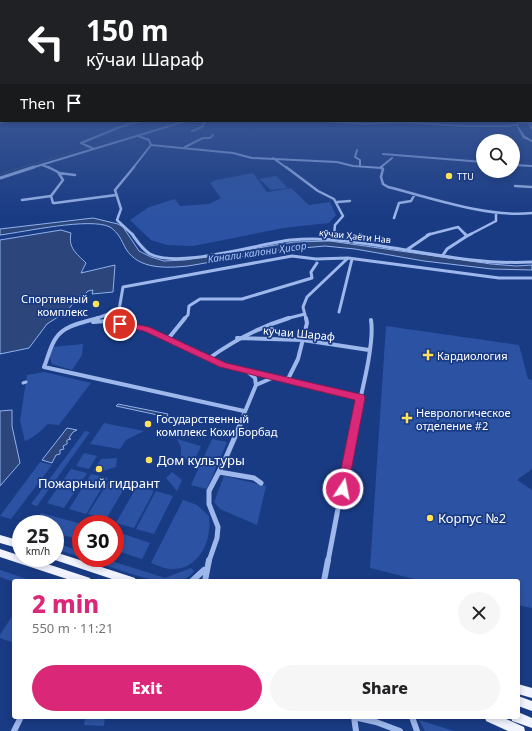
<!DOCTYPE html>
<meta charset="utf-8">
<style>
body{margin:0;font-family:"Noto Sans",sans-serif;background:#f6f6f6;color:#202124;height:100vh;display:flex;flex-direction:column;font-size:15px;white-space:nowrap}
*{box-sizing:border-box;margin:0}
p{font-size:13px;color:#757577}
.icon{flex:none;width:22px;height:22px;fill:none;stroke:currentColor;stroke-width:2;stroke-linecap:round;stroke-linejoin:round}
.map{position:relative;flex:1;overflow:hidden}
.drawer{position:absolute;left:12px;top:579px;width:508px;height:140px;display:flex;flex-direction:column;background:#fff;border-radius:4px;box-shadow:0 2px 6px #0003}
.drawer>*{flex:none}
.banner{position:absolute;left:0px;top:0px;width:532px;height:122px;box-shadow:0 2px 6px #0003;background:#202124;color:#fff;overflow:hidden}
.buttons{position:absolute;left:476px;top:134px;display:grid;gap:8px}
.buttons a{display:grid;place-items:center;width:44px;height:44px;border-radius:50%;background:#fff;box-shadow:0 2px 6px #0003;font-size:20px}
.speed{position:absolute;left:12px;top:515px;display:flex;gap:8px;font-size:20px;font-weight:700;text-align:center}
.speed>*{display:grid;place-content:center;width:52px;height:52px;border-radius:50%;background:#fff;box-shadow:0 2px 6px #0003;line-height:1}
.speed small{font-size:10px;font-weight:400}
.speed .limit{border:6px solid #d22;background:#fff;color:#111}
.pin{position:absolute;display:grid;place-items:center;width:34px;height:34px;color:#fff;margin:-17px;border:2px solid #fff;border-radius:50%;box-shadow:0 1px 4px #0007}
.me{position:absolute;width:44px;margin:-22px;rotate:11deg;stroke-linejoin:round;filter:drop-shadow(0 0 3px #0008)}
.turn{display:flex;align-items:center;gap:14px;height:84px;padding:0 20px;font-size:18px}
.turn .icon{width:52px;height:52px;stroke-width:2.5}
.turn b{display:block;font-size:28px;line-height:34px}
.then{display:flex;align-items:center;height:38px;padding:0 20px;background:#0003;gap:8px;font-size:15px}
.round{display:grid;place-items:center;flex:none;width:42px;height:42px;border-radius:21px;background:#f6f6f6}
.headline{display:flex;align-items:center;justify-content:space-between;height:68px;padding:0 20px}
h1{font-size:24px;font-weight:800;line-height:30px;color:#db2777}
.button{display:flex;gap:8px;margin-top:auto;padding:8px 20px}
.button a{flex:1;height:46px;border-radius:24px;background:#db2777;color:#fff;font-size:16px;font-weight:800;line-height:46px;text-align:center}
.button a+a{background:#f6f6f6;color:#202124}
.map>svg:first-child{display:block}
</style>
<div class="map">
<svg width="532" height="731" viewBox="0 0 532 731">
<rect width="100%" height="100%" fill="#193b84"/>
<path fill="#2c53a3" d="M253,173L267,192L291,188L309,205L330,202L336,215L329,223L283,228L193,246L167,245L151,240L130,220L149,207L175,199L180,206L209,204L221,198L210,183L216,180Z
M276,176L288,188L271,190L259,179Z
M386,326L519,345L528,379L532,380V469L517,480L532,490V608L518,605V581H422L370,568Z
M83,344L82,355L72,370L52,364L49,355L52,347Z
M44,372L91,383L59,425L48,424C43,429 32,439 25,441L20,421L27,375Z
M104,423L144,431L126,440L120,449L90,444Z
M85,431L90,432L37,506L31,504Z
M177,439L201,446L194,461L181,458V447Z
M212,439L227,442L207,489L191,485Z
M84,453L97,456L89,469L76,466Z
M117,458L116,467L99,472L93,471L101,459Z
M40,462L52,465L11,519L0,516Z
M71,469L87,473L64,508L47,503Z
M172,472L182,480L177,491L166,478Z
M91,474L108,478L86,514L69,509Z
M224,476L266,486L257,525L220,509L214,502Z
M110,479L127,484L106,519L88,514Z
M137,486L154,491L134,528L116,523Z
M156,491L173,496L154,534L136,529Z
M183,500L197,505L209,516C212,538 201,568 174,569C167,570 157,565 151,563Z
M41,513L82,524H81V540L55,533V524H34Z
M115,531L150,543L142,559L115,550Z
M55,543L81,551V557L55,549Z
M84,558H102L165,578L191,568L194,571C191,575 188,578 182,580C162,588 106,565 84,558Z
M0,570L27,579L25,581L14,582L0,577Z
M14,613V643L0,638V635Z
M76,717H105L104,726L84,725L85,719Z
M419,720L454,731H425Z"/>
<path fill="#2c467b" stroke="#90b1ee" d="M93,218L118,224L123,227L139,251L151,257L164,261L185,260L294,242L330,241L491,264L516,266L532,265V270L492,269L424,261L355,249L325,246L280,250L188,266C167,268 139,270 126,249C121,240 119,233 110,227C90,217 24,232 0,235V229Z
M61,230L71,233C68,248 76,253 86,263L81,273L115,265L113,292L92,294L93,290L88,291L83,296H79L67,311L47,324L29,348L0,354V240Z
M118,404L168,414L167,417L116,406Z
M12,410V426L20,463L0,486V411Z
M67,428L77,430L73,432L69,438L71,439L67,440V444L63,446L64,449L60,450V454L56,455L52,463L42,460Z"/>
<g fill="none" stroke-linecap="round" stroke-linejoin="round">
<path fill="#2c467b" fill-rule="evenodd" d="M174,121H177L0,175V173Z"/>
<path stroke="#9eb8ec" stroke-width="3" d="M23,383L26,382"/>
<path stroke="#9eb8ec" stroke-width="2" d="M192,131L202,127L205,121
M138,136L149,140L151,145L233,153L252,158L337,162L353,166L382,168
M185,147L203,138H210L213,135
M94,149L81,143L120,127L141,121
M357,150L355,157L360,160V165
M383,154L483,162
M273,158L287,168
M42,165L50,168
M513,165L532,166
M381,167L392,158
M133,168L151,145"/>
<path stroke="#9eb8ec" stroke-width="2.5" d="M286,167L318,191L334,199L343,216L335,225L334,235
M381,167L383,169L381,177L383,184L388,187C432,198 488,218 532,213
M59,173L75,175
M515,186L532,187
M51,196L53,203H55L116,195
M22,200L51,196L63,180L58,172L48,167
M337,202L350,201
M394,218L399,203L411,201L415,194
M133,235L117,220L121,209L115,190L134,167
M427,235L458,227L466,235
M469,235L496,221V213"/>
<path stroke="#9eb8ec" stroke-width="3" d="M132,234C137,241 142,249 150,254C180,269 256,244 291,240C320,237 347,241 375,245C427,253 480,265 532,262
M465,234L467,236L471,234
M334,239V234
M408,249L430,234
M443,255L447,249L467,236
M339,312L352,259
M95,319L119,310L123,287L292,256L316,259L348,258L499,278H532
M184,319L188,315L189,306L200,299H242L312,278L311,272L317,263
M285,319L305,314
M306,319L303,307L307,297L348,258"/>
<path stroke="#9eb8ec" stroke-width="4" d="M98,318C85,322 64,325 56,338C50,346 48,358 44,367L244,411
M93,322L107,321L146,329L224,365L361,398
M237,338L303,340L369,350
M168,339L185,318
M208,359C233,341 259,327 289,318
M287,381L298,359L307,323L306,318
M256,385L272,378
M239,426L256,385L255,378L248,372
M354,426C360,398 375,345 371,320"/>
<path stroke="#9eb8ec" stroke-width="5" d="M219,472L254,478L261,483
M209,561L217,538L218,527L209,504V491L224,462L240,425
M328,561L354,425"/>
<path stroke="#9eb8ec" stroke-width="6" d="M192,581L204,570
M205,581L209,560
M324,581L328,560
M412,717L417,731
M14,731L21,717
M356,731L354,717L376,722L400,731"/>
<path stroke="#9eb8ec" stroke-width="2" d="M325,121L366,124L398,122L465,126H509L521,123
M31,168L186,121"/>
<path stroke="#9eb8ec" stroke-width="3" d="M0,178L34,167"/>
<path fill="#cad9f8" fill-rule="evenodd" d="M4,121H7L0,124V122Z
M526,121H528L532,127V130Z
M515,124H517L525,136L532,140V142L523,138Z"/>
<path fill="#f1f4ff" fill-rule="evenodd" d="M0,535L21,541V549L0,543Z
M0,549L21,556V558H29L87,577L90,578L91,581H73L0,557Z
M55,552L132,577L135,578L136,581H118L55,560L52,558H55Z
M518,684L532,688V698L518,694Z
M518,696L532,701V711L518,706Z
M518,712L532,718V728L512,721L511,717H518Z
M485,717H502L524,727L525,731H508L486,721Z"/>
<g stroke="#fff" stroke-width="1.5">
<path id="rail" d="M506,121L532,122"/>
</g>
<use href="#rail" stroke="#193b84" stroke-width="1" stroke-dasharray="2" stroke-linecap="butt"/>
<path stroke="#9eb8ec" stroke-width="2" d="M521,123H532"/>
</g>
<linearGradient id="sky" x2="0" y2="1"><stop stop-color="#0e2049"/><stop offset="0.53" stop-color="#385594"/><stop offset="1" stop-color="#385594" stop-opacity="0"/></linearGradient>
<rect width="532" height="218" fill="url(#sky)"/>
<path fill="#db2777" stroke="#8e194d" d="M120,321L149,327L226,363L364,395L365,398L347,492L343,494L339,492L337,489L355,400L220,367L144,331L117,326V322Z"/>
<g fill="#ffe259" stroke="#193b84" stroke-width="1.5">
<circle cx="449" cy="176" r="4"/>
<circle cx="96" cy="304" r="4"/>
<path d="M426 349h4v4h4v4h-4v4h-4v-4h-4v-4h4z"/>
<path d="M405 412h4v4h4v4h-4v4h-4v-4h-4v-4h4z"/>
<circle cx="148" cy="424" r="4"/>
<circle cx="149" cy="460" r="4"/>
<circle cx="99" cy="469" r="4"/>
<circle cx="430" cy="518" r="4"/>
</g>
<g text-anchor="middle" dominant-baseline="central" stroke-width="3.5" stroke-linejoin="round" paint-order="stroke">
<g font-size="9" fill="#fff" stroke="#193b84" text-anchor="start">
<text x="457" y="176">TTU</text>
</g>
<g font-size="9" fill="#fff" stroke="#193b84">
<text transform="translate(355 236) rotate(6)">кӯчаи Ҳаёти Нав</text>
</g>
<g font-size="10" font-style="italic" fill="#a9c3f3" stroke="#193b84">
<text transform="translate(257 252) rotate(-8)">Канали калони Ҳисор</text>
</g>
<g font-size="11" fill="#fff" stroke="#193b84" text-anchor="start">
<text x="88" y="298" text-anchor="end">Спортивный<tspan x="88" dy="13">комплекс</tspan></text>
<text x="437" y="355">Кардиология</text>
<text x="416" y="412">Неврологическое<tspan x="416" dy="13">отделение #2</tspan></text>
<text x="156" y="418">Государственный<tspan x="156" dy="13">комплекс Кохи Борбад</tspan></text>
</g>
<g font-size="11" fill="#fff" stroke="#193b84">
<text transform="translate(299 333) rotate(5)">кӯчаи Шараф</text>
</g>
<g font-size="13" fill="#fff" stroke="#193b84" text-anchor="start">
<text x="157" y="460">Дом культуры</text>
<text x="99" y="483" text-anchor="middle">Пожарный гидрант</text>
<text x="438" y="518">Корпус №2</text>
</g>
</g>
</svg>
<div class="buttons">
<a><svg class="icon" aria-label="search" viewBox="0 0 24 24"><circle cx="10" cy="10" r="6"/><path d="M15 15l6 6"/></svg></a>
</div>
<div class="speed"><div>25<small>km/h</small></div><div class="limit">30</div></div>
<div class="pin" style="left:120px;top:324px;background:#d93025"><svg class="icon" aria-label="arrive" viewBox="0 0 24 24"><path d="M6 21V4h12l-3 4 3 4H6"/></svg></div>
<svg class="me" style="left:343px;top:489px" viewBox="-20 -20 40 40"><circle r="17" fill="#db2777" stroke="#fff" stroke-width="3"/><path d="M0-11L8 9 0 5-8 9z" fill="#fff"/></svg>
<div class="banner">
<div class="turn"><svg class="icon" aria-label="left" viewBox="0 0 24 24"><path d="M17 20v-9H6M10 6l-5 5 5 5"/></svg><div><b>150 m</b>кӯчаи Шараф</div></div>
<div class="then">Then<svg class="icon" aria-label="arrive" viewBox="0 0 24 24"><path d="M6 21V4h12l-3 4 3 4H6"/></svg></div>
</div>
<section class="drawer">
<div class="headline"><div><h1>2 min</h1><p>550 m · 11:21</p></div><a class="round"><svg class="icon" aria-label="close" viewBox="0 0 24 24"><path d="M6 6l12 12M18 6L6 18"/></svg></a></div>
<div class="button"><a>Exit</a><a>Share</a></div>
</section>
</div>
